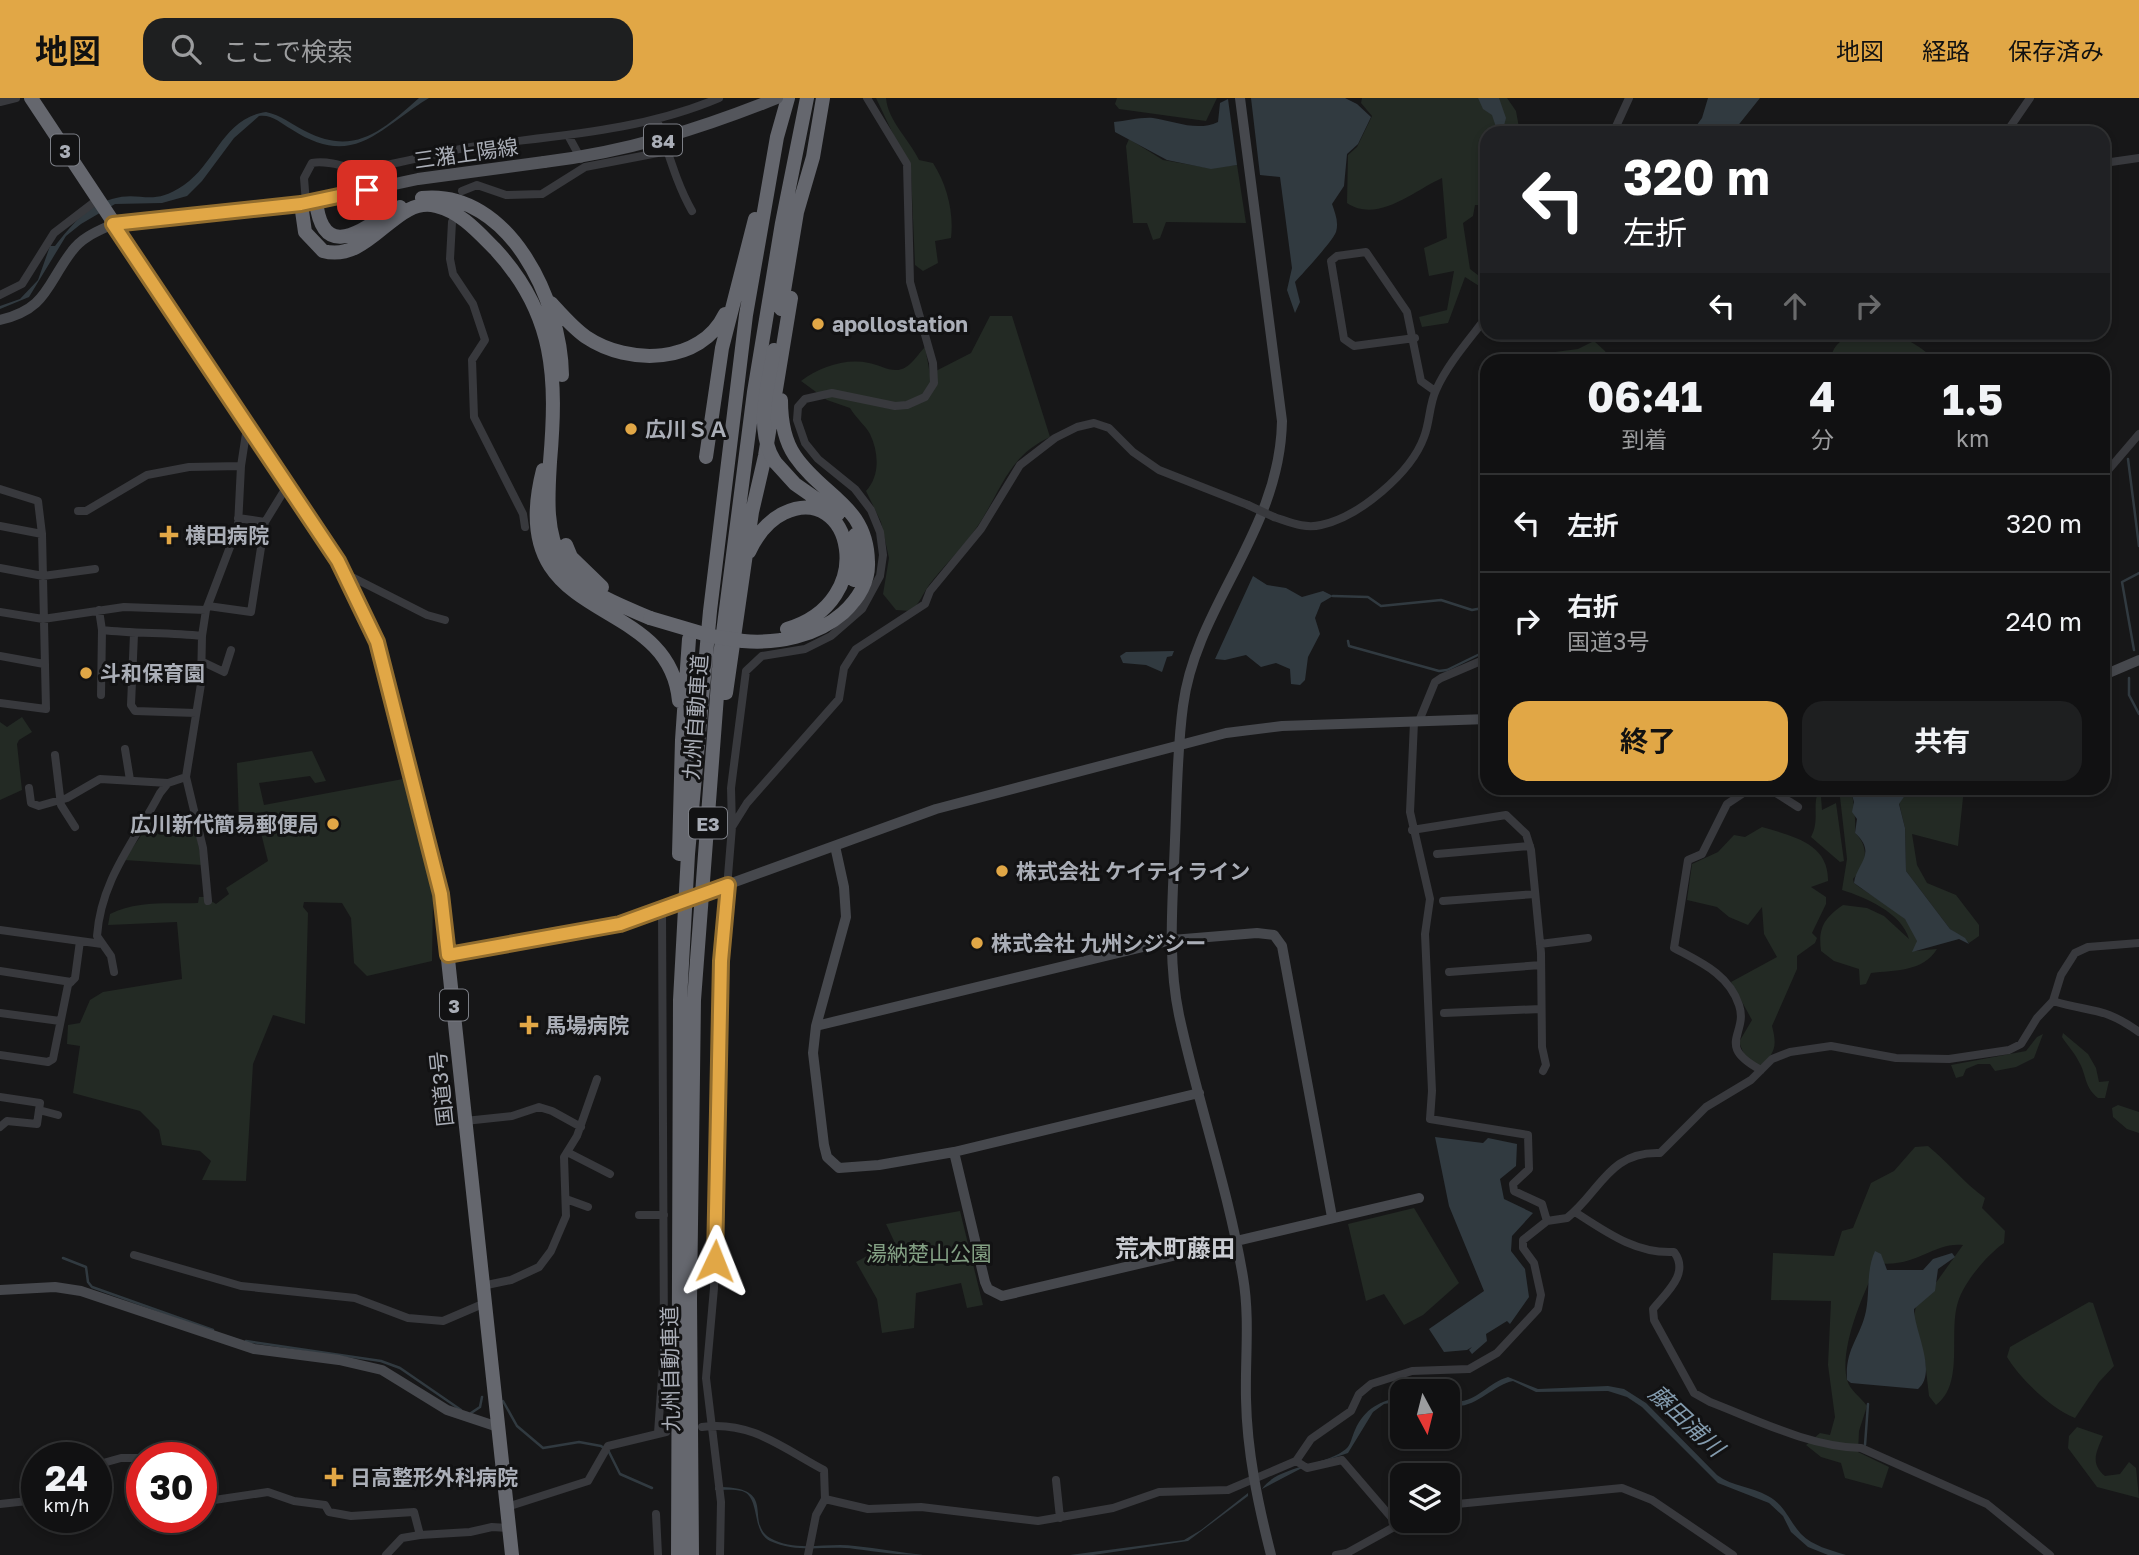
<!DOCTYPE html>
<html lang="ja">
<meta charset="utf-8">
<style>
body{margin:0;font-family:"Golos Text","Noto Sans JP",sans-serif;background:#1e1f20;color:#f1f3f6;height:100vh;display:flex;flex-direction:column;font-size:26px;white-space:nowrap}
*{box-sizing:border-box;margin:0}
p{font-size:23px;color:#9c9d9f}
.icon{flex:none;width:38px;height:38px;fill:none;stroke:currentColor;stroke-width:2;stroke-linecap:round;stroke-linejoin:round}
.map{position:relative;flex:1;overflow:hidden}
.panel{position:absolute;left:1480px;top:256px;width:630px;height:441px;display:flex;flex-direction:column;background:#111112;border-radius:21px;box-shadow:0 4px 10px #0003,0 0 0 2px #303132}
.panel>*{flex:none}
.guide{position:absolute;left:1480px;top:28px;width:630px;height:214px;border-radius:21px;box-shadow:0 4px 10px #0003,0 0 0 2px #303132;background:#202124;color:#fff;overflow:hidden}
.needle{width:46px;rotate:173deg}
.buttons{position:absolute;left:1390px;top:1281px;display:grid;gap:14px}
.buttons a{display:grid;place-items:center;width:70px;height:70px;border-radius:14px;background:#111112;box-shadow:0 4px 10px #0003,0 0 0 2px #303132;font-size:35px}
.speed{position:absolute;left:21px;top:1344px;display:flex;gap:14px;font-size:35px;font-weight:700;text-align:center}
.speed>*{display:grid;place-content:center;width:91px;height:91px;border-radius:50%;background:#111112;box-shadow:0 4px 10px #0003,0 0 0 2px #303132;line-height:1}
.speed small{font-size:18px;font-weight:400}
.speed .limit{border:10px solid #d22;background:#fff;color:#111}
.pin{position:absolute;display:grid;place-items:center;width:60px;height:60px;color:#fff;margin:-30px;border-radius:14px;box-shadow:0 4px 10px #0006}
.me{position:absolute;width:77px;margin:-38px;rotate:2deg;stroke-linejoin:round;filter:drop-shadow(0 0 5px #0008)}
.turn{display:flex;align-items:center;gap:24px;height:147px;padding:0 28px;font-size:32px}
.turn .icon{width:91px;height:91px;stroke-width:2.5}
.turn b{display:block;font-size:49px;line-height:60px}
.lanes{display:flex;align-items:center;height:66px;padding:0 28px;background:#0003;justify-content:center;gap:35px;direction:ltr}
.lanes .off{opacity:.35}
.eta{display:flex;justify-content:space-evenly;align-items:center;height:119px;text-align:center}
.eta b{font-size:42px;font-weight:700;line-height:49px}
.primary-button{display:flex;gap:14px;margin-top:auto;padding:14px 28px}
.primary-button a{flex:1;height:80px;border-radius:21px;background:#e1a746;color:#111;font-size:28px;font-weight:700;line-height:80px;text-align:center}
.primary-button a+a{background:#1e1f20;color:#f1f3f6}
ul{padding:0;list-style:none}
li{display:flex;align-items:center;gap:21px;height:98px;padding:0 28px;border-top:2px solid #303132}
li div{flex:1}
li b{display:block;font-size:26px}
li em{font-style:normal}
header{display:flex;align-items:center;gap:42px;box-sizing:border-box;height:98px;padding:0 35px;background:#e1a746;color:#111}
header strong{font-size:33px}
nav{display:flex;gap:38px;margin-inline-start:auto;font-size:24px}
.search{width:490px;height:63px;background:#1e1f20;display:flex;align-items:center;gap:18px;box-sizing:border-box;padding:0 24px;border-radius:21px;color:#9c9d9f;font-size:26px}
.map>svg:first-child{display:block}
</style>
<header>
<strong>地図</strong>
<div class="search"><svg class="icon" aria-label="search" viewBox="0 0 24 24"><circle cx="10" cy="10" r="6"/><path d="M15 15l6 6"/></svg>ここで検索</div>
<nav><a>地図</a><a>経路</a><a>保存済み</a></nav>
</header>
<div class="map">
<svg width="2139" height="1457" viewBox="0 0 2139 1457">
<rect width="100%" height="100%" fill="#171718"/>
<path fill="#232a24" d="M876,0H886C888,23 909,41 919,62L933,65C947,87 954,114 951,140L935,143L938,165L923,173L915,167L911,74Z
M1117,0H1217L1206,23L1119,11L1115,6Z
M1362,0H1507L1516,13L1520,35H1488L1487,107H1475L1473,118L1463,125L1470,171L1487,184V193L1465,179L1448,225L1422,229L1419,219L1447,212L1454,173L1429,178L1424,150L1447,140L1442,80C1415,92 1378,126 1347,105L1348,57L1357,49L1372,18L1361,5Z
M1129,41L1163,62L1209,70L1237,67L1246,125L1166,124L1160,140L1153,142L1147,125H1133L1126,48Z
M990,218H1012L1050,339C1007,359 1002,392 977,429C963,450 944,467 929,487C922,497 920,505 911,513L896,512L883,496L889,460L881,424L866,393C880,378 879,355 870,336C866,328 855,319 850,310L827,302L801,283C820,269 845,260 869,265C881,267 894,277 906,269C913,265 919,255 925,249L930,276L971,255Z
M1854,235C1891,234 1908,237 1935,262H1831C1832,247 1842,242 1854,235Z
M1594,243L1605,253L1610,262H1558L1555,254L1578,251Z
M22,619L32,634L19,642L17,646L22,692L0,702V624L7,629Z
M312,653L326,683L315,685L310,678L259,685L264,707L403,681L422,746L433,802L432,863L367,878L354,865L351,820L342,805L304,804L303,809L308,815L305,926L273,917L253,966L246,1083L202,1082L211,1063L200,1053L162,1047L159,1032L140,1013L73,995L80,948L67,946L68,927L80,925L90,902L103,894L182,881L177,824L108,827L110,816C137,802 168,806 198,805L199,799H205L216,806L229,796L226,790L268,763L258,723L239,724L237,665Z
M1821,690H1830L1821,699L1822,712L1836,705L1844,763L1840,764L1811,739C1821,720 1810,704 1821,690Z
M1839,690H1850C1854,700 1856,724 1855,735C1869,748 1868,767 1853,781L1854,785C1871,800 1931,824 1914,853L1937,851C1923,874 1895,872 1871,875L1866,886L1860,887L1859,871L1834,863L1821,853C1818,830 1824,820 1843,807L1867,810L1884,818L1909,841C1902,815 1865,799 1842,792L1847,761Z
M1924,690L1940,692L1964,690L1958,748L1912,736L1917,767L1927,785L1956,797L1979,827V838L1969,845L1950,831L1906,773L1905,730L1899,705L1906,696Z
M154,719L195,728L202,767L124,762Z
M1762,729C1792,738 1829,745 1828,783L1811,789L1826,799V806L1812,835L1817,840L1815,845L1797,858V871L1772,928C1777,947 1776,956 1759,968L1746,961L1739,944L1752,922L1731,884L1777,859L1764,836L1762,809L1748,827L1729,819L1717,809L1687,802L1692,766L1718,754L1734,737L1745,739Z
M2063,935L2088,956L2096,970L2099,984L2109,983L2105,1000H2098C2084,989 2087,978 2079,964C2075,955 2067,947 2062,939Z
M2043,936L2034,960L2016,969L1995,973L1990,966H1978L1966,971L1963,978L1956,980L1951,967L2026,953L2037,939Z
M2118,1007L2139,1014V1035L2127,1031L2113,1019L2112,1010Z
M1928,1048C1948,1064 1963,1084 1985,1100L1982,1110L2005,1133L2004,1145C1987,1157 1964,1184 1958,1204C1948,1235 1965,1286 1936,1307L1929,1298L1925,1263L1913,1223L1917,1203L1930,1193L1963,1147C1933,1144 1916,1170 1878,1165C1864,1194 1839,1249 1847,1282C1851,1294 1860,1298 1867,1308L1859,1333L1858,1354L1889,1369L1882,1390L1845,1380L1841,1365L1821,1359L1806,1347L1820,1335L1830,1337L1835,1319L1828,1267L1831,1203L1771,1202L1773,1155L1834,1158L1842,1133L1853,1130L1871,1085L1894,1073L1915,1049Z
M1414,1110L1459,1185L1423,1217L1404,1227L1384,1196L1366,1203L1348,1126Z
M960,1113L983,1207L967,1210L961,1185L916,1195L914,1230L882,1235L877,1201L856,1164L894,1143L886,1126Z
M2089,1204L2093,1205L2114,1268L2099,1284L2075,1320C2052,1311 2020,1281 2007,1259L2010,1249Z
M2077,1329L2103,1338C2096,1355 2090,1365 2105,1378L2120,1376L2129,1364L2136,1370L2139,1400L2097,1389L2068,1350L2069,1338Z"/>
<path fill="#313a40" d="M419,0H429C378,31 354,72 291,31C281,25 271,16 259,18L234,40L202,83L187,98L162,105L115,106L81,126L66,138L29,199L0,211V208L20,201L38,182L50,148H55C71,128 86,108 112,101C142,92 150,110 184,87C216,65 223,20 266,14C281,17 291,26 305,33C355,59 383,32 419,0Z
M1251,0H1345L1357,6L1371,19L1358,46L1347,56L1344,88L1332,106C1335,115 1339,124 1336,134C1332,144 1303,175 1295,184L1300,204L1295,215L1287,192L1292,170L1280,79L1260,77Z
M1478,0H1499L1506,20L1502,35H1498L1492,17L1483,11Z
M1708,0H1760L1732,35H1691L1702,20Z
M1228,1L1237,67L1211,71L1167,62L1115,34L1114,24C1126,23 1141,19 1153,20C1174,23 1197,34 1218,24L1220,5Z
M1253,478L1267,487L1286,490L1302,499L1323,493L1333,498L1321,505L1315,520L1320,536L1308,559L1305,582L1300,587L1291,586L1290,571L1276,565L1261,569L1246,557L1225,562L1215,561Z
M1174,553L1172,558L1167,559L1162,574L1146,567L1123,565L1120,558L1126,554Z
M1850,690H1924L1906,696L1899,706L1905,730L1906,773L1950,831L1965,840L1969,846L1959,841L1912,854L1917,843L1905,821L1854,785C1856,766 1878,756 1855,735L1857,721L1852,714L1854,704Z
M1435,1039L1483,1045L1488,1040L1517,1046L1516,1068L1500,1081L1504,1101L1533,1115L1512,1138L1511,1153L1525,1171L1529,1199L1510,1226L1507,1223L1486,1236L1487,1243L1472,1256L1469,1252L1472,1249L1467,1252L1444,1254L1429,1231L1484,1193L1449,1108Z
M1875,1153L1881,1156L1887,1172H1923L1933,1161L1952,1155L1955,1159L1938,1171L1935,1193L1914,1211C1914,1232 1938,1275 1918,1291L1851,1285L1847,1282C1845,1250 1860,1241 1866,1213C1870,1192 1866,1173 1875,1153Z
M1508,1279L1538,1291L1608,1288L1624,1291L1646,1305L1717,1377C1733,1389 1751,1388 1768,1398C1785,1407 1789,1423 1801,1436C1813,1448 1830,1452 1846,1457H1828L1808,1449L1791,1434L1783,1418L1769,1405L1718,1385L1642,1309L1627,1299L1608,1293L1536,1294L1513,1283C1492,1287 1471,1316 1447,1306V1302C1473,1310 1486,1285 1508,1279Z
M1402,1299V1303L1384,1306L1373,1314L1348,1355L1300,1371L1262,1391C1278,1367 1326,1368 1346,1351C1351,1347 1352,1338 1355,1332C1364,1311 1381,1302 1402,1299Z
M715,1389C781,1388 743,1423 770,1440C796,1455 827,1444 855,1448C878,1450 901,1455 924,1457C900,1457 878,1454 855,1451C825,1447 799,1456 770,1443C751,1434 761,1399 742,1393C734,1391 723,1392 715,1392Z
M1248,1395V1398L1188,1443L1093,1457H1070L1184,1442L1201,1432Z"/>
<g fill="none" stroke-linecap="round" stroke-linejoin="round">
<path stroke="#313a40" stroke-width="2.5" d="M2128,361L2139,448
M1333,498L1368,499L1381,508L1441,502L1472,512L1488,509
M1348,543L1349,548L1439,573L1447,572L1488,552
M2134,552L2122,484L2139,475
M2129,580V597L2139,616
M63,1160L86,1169L88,1184L92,1189L213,1232
M246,1243L381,1263L400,1270L461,1312
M503,1303L517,1328L543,1350L579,1344L601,1348L609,1354L620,1376L652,1390
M471,1315L480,1309L482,1299
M1865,1347L1868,1306"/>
<path stroke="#38393d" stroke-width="8" d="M0,4L16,0
M657,22C668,53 676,85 692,113
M1613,35L1629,0
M2006,35L2030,0
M569,39L581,61
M2104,65L2139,60
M462,93L477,87L506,97L542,96L585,69L668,53
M306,105L304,80L312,65C331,61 349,73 369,70C408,64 445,52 484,47C564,37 644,32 719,0
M452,124L450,161L453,176L473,206L485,242L472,262L474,319L523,416L525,429
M0,197L22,186L54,135L97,102
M1415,240L1354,248L1344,241L1331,163L1337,158L1366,154L1407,214L1421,283L1435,293
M2104,377L2139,336
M0,391L38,403L42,436L46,611L0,605
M78,413H86L147,377L189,369L241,368
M1274,419C1290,424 1304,431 1321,427C1359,419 1411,375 1424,339C1430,324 1429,307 1436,292C1448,265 1470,241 1488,217
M238,420L265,424
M0,428L42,436
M0,470L43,478L95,471
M346,476L427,517L445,522
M208,508L251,514L265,424L287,388
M99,512L102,532L101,597
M0,514L43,521L124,509L206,512
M102,532C136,536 168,534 202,538
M134,536L131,607L135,613L196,615
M0,558L44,566
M203,564L224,574L231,552
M1419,623L1435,584L1441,580L1488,560
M1414,624L1410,714L1430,801L1425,836L1432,993L1430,1021L1528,1037L1529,1071L1513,1086L1514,1093L1542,1106L1547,1123
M125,651L130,682
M55,657L61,707L75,729
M186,679L203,750L208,803
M29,690L31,705L39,708L67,700L100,681L168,685
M1751,690L1727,706L1702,756L1688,762L1674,850C1700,864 1729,876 1739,907C1749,936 1714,947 1761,972
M1768,690L1798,709
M1785,700L1790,690
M732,729L747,705L839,601L844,570L856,551L925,506L930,493L981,431L1020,367L1055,340L1077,329L1094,325L1109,330L1133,354L1159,372L1248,407
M1412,732L1506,717L1526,736L1531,752L1541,855L1542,949L1546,967L1543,973
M1437,756L1530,748
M1443,803L1535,796
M0,832L102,846
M1540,846L1588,840
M0,873L71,884
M114,874L111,858L97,838C101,781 135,743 160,695L168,685L186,679L201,586L202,538L206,512L238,428L241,368L247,329
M1449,874L1541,867
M2053,903C2092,915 2103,908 2139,934
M0,915L60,923
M1444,915L1541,911
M0,957L48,964L53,961L68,887L75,880L80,843
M0,999L40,1005L37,1026L7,1023L0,1029
M39,1012L58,1017
M465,1023L512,1018L539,1009L552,1013L581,1029
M567,1054L610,1076
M566,1101L588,1109
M1575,1114C1606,1134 1636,1156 1674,1154C1690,1175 1667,1194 1653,1211L1654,1222L1694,1295L1710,1304C1757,1322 1810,1349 1861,1350L1987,1406L2050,1457
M639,1117H664
M134,1157L241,1188L355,1200L408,1220L443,1223L485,1205
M482,1188L511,1182L539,1169L551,1153L566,1118L564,1059L577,1038L597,981
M702,1329C751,1322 784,1351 824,1372L825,1401L816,1417L808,1457
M658,1335L664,1251L662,810
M1296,1363L1307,1370L1342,1362L1397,1426
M96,1367L121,1360H148
M1056,1382L1060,1420
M825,1401L868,1411L921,1409L1038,1423L1113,1410L1159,1394L1228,1392L1296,1363L1311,1341L1351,1313L1359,1296L1371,1286L1412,1273L1469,1271L1497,1255L1538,1211L1541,1197L1534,1165L1523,1150V1142L1547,1123L1567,1120C1600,1094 1609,1053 1660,1055L1706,1009L1751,982L1772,961L1790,954L1831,948L1896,960L1949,961L2009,952L2021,946L2037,920L2053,903L2061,877L2075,855L2088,849L2139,845
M201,1404L268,1394L294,1403L325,1407L329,1414L351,1418L414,1414L420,1437L470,1434L492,1429L508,1430
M0,1406L37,1402
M1447,1407L1622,1390L1652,1402L1733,1457
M507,1409L588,1383L608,1348L666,1334
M656,1416L658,1457
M386,1457L402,1440L420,1437
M720,1457L721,1404L706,1280L714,1190L721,863L732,729L731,690L746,573L762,558L805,551L831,538L862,511L880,478L883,457L880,434L871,412L855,391L818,361L805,345L797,322L798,309L805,301L832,295L895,308L907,307L925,299L934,285L933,265L910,184L907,66L867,0
M1336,1457L1347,1455L1405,1423"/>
<path stroke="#46484d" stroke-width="10" d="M1240,0L1282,323C1280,434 1196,507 1183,608C1177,652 1177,697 1175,742C1173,801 1167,859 1179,917C1198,1005 1228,1090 1243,1179C1250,1220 1245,1260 1246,1301C1247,1354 1258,1406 1271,1457
M0,222C47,211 46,187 72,153C82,139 98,133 113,126
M2104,577L2139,562
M835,748L844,789L846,819L816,928L813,955L824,1047L827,1059L839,1070L879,1067L954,1054L1199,995
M721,789L936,711L1226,635L1282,628L1488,621
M448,857L620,826L666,809
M816,928L1172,842L1257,835L1274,837L1282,848L1332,1119
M954,1054L985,1184L988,1191L1002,1198L1419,1100
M0,1192L55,1189L81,1193L254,1251L339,1262L382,1272L447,1312L498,1329"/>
<path stroke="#54565c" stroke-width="12" d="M113,126L301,106L418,81L544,64"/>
<path stroke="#65676e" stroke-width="14" d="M31,0L338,463L378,544L441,796L512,1457
M422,100C509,91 561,203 562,277
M316,103C323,168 366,128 400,109
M301,106L305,134L323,153C370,166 395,97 436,108C461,114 478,134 495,151C556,217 557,281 550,364C548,397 545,434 562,463C581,494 618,506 650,520
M551,205C562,217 573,230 586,239C629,268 701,266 725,216
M781,211L797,114L813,59L823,0
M706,359L722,250L755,121
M775,364L795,386L838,416
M543,372C502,532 669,491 679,603
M566,447L571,459L602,489
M749,454C757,437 767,423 784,415C851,383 881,503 787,531
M854,482L858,464L855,437
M743,543C777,546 817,538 843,515C857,502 869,485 868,464C867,407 823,399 795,358C784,342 781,321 781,302
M726,595L752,414L765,358L791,200
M679,756L682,642L689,541
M678,1457L680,902L688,756L710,513L746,217L777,39L788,0
M692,1457L690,1202L694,902L720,558L754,294L782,125L807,0"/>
<path stroke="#38393d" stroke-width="8" d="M1248,407L1274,419"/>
<path stroke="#46484d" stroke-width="10" d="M666,809L721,789"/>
<path stroke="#54565c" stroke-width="12" d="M544,64C626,54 700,31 777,0"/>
<path stroke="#65676e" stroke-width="14" d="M774,252C768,288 754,331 775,364
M650,520L711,538L743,543"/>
</g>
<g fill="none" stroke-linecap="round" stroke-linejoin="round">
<g stroke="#926d2e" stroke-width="18">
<path id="route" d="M367,92L301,106L113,126L338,463L377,544L441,796L448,857L620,826L728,787L721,863L715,1163"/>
</g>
<use href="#route" stroke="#e1a746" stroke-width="12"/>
</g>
<g fill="#e1a746" stroke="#121213" stroke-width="2.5">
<circle cx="818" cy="226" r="7"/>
<circle cx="631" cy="331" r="7"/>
<path d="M165.5 426.5h7v7h7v7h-7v7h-7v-7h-7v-7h7z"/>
<circle cx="86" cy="575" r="7"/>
<circle cx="333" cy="726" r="7"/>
<circle cx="1002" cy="773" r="7"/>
<circle cx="977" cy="845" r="7"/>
<path d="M525.5 916.5h7v7h7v7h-7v7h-7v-7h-7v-7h7z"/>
<path d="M330.5 1368.5h7v7h7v7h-7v7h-7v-7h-7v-7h7z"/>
</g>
<g text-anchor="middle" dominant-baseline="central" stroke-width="6" stroke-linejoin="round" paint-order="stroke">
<g fill="#121213" stroke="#7c7f86" stroke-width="2">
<rect x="644" y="26.5" width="38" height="31" rx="5"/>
<rect x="51" y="36.5" width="28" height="31" rx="5"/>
<rect x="689" y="709.5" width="38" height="31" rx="5"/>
<rect x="440" y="891.5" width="28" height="31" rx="5"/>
</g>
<g font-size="19" font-weight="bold" fill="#aaaeb7">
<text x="663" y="42">84</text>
<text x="65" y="52">3</text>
<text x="708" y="725">E3</text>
<text x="454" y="907">3</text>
</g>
<g font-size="21" fill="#aaaeb7" stroke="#121213">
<text transform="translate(466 55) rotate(-8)">三潴上陽線</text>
<text transform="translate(695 619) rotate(-86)">九州自動車道</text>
<text transform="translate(441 991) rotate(-96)">国道3号</text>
<text transform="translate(670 1271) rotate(-91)">九州自動車道</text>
</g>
<g font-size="21" font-weight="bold" fill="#aaaeb7" stroke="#121213" text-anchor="start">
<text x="832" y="226">apollostation</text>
<text x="645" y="331">広川ＳＡ</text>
<text x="185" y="437">横田病院</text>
<text x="100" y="575">斗和保育園</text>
<text x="319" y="726" text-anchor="end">広川新代簡易郵便局</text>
<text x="1016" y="773">株式会社 ケイティライン</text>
<text x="991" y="845">株式会社 九州シジシー</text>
<text x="545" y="927">馬場病院</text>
<text x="350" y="1379">日高整形外科病院</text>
</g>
<g font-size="21" fill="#83a084" stroke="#121213">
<text x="929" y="1155">湯納楚山公園</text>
</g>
<g font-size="23" font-style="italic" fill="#849caf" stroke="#121213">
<text transform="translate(1687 1322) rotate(43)">藤田浦川</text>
</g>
<g font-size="24" font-weight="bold" fill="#cbcdd3" stroke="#121213">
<text x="1175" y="1149">荒木町藤田</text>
</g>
</g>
</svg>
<div class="buttons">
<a><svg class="needle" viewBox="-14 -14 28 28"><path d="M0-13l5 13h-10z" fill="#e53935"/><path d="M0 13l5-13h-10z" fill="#9c9d9f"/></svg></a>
<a><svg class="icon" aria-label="layers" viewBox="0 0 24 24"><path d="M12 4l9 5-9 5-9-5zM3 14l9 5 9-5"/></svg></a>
</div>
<div class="speed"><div>24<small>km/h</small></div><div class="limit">30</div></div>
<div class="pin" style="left:367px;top:92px;background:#d93025"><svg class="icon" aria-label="arrive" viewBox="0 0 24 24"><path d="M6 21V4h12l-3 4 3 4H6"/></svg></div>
<svg class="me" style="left:715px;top:1163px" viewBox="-20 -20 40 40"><path d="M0-17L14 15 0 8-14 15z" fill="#e1a746" stroke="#fff" stroke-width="4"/></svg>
<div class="guide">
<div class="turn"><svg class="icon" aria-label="left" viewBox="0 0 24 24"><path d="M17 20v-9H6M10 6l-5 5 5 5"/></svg><div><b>320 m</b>左折</div></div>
<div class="lanes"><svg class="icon" aria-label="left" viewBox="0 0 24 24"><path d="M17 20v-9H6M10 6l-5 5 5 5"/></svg><svg class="icon off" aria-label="ahead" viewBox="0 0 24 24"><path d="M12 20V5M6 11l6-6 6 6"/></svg><svg class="icon off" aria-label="right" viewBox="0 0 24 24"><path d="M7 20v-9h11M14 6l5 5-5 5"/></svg></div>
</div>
<section class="panel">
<div class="eta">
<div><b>06:41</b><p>到着</p></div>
<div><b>4</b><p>分</p></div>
<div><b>1.5</b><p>km</p></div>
</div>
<ul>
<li><svg class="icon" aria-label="left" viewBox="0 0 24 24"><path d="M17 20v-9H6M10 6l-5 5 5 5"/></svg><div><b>左折</b></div><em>320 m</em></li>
<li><svg class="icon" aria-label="right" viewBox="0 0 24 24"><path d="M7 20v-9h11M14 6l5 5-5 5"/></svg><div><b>右折</b><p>国道3号</p></div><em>240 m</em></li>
</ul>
<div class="primary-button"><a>終了</a><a>共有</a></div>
</section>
</div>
